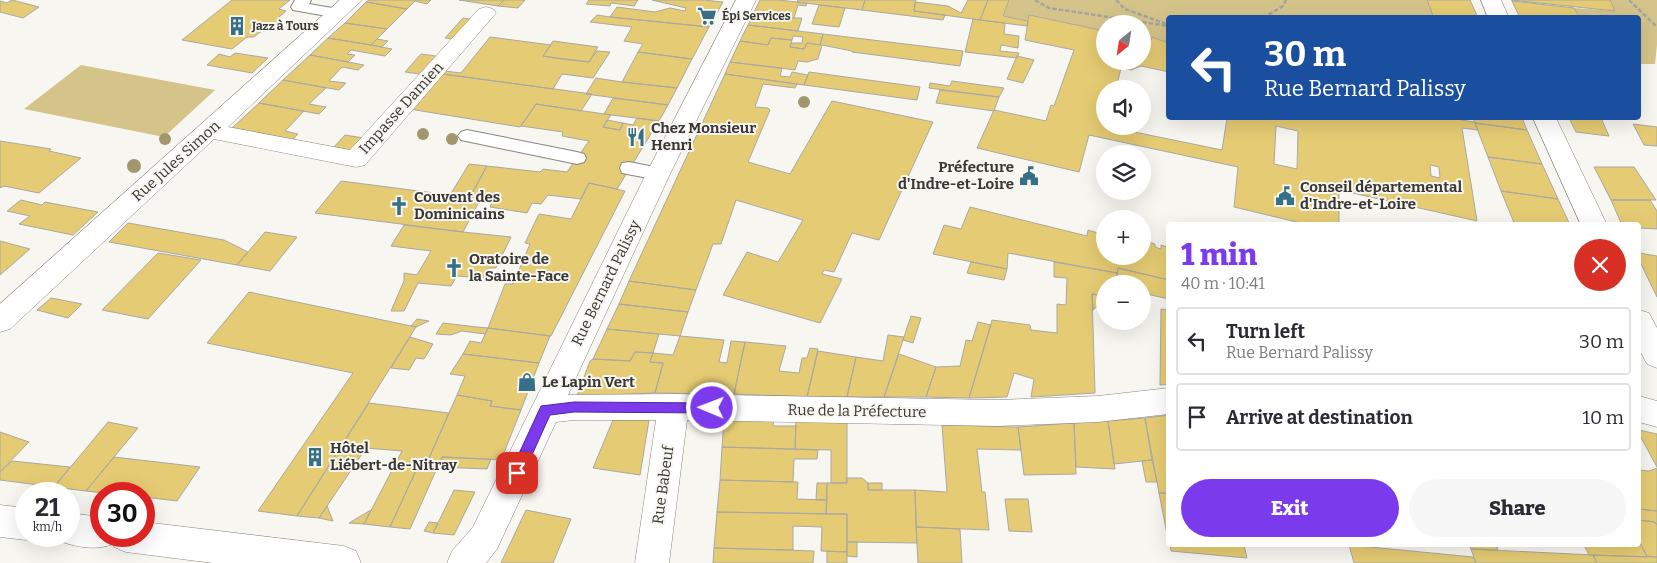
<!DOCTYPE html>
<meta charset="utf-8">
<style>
body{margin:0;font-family:Bitter,serif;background:#f7f7f7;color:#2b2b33;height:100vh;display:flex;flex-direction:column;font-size:19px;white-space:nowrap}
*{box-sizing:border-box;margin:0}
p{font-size:16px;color:#7c7c81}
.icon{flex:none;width:28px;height:28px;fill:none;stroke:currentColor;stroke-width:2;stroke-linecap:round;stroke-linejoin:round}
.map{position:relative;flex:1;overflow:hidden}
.sheet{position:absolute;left:1166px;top:222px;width:475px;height:325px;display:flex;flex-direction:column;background:#fff;border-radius:5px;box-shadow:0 5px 20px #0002}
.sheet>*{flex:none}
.top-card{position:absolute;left:1166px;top:15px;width:475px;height:105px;border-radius:5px;box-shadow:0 5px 20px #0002;background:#1a4fa0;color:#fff;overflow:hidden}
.needle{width:32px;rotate:210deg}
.tools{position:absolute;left:1096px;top:15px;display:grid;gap:10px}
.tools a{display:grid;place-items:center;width:55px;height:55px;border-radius:50%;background:#fff;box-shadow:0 5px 20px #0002;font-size:25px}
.speed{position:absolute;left:15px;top:482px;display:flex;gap:10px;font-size:25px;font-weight:700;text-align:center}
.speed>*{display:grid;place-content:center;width:65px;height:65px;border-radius:50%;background:#fff;box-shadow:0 5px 20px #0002;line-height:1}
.speed small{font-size:12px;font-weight:400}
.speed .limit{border:8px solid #d22;background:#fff;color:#111}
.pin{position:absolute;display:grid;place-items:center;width:42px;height:42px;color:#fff;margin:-21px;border-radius:10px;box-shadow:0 2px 8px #0006}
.me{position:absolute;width:55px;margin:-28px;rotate:271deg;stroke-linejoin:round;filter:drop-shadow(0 0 4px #0008)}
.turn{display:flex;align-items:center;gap:18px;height:105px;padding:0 15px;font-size:22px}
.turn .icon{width:65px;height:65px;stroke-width:2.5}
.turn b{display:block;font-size:35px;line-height:42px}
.round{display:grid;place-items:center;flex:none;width:52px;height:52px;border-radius:26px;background:#f7f7f7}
.summary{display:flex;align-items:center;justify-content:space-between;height:85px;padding:0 15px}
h1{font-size:30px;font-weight:800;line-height:38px;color:#7c3aed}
.action{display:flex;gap:10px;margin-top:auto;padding:10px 15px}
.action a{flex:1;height:58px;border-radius:30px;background:#7c3aed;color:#fff;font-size:20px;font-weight:800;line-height:58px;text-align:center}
.action a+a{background:#f7f7f7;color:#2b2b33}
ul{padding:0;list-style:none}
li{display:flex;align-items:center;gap:15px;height:68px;margin:0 10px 8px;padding:0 5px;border:2px solid #e1e1e2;border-radius:5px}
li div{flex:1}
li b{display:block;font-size:19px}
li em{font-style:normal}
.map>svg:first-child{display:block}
</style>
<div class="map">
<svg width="1657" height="563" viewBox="0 0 1657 563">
<rect width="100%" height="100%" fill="#f8f6f0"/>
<path fill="#d5c48a" d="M1009,0H1427L1434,17L1169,18V41L1165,40V42L1153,37L1151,40L1144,38L1145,36L1143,35L1142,24H1105V31L1029,15L1028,21L1003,16Z
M1610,0H1657V45L1655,64H1639V18L1580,17L1574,8L1615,11Z
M81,65L215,90L164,137L24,109Z"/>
<path fill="#e5cb73" stroke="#aaa8a3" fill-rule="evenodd" d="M12,0L39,7L23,18L0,12V1L7,3Z
M232,0H290L279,9L286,11L278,18L280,22L270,30L260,32L254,37H247L232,49L182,40Z
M369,0H431L427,4L415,1L407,9L366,2Z
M459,0H504L498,6Z
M504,0H525L518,8L498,6Z
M589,0H638L634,6L611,3L610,6L586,4Z
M652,0H704L723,2L709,27L610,17L617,7L655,12L670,8L685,11L686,8Z
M760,0H778L807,3L806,6L798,5L794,18L753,14Z
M798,0H865L862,10L797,2Z
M865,0H916L914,11L945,15L943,20L862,10Z
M968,0H988L980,20L914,11L915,2L948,6L961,13Z
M988,0H1009L1003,16L1028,21L1027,26L980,20Z
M1427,0H1470L1478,18H1434Z
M1610,0L1615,11L1511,0Z
M1512,1L1574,8L1580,18H1520Z
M366,2L407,9L387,29L345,23Z
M819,5L845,8L839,27L812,24Z
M753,14L794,18H802L798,31L748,25Z
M597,15L610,17L709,27L692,59L638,52L643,44L624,41L632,27L590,22Z
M1029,15L1105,31V61H1142V35L1145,36L1144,38L1151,40L1152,37L1165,42V40L1169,41V72L1141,66L1131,70L1121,68L1116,89H1105V126L1222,150L1227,118H1461V120L1475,122L1478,130L1462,128L1477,221L1339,190V225H1309L1234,207L1238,167L1089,135L1079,172L977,148L994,110L1046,121L1051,105L1054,106L1074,50L1025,40ZM1276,126L1298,131L1297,169L1274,164ZM1430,165L1439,167L1440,178L1431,176Z
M463,18L476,20L458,40L445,38Z
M973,19L1005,23L1004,34L1019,36L1018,48L1001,45L1000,51L1019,53L1017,58L965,52Z
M345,23L387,29L371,45L328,38Z
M748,25L823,34L820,45L807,43L804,49L790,47L791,43H802L803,37L793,36L792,40L771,38L768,45L740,41Z
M823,34L963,51L960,66L852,52V51L822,45L818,59L807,62L798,61L795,70L730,62L740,41L768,45L771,38L792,40L790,47L804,49L807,43L820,45Z
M490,37L551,45L543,56L561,59L589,62L597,51L610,52L593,78L562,74L553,89L435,73L437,70L461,73Z
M328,38L371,45L392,49L385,56L351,50L347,54L355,55L348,62L310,55Z
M377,39L388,41L382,47L371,45Z
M553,41L598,47L589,62L543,56Z
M638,52L692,59L677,88L622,82Z
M235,53L268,58L252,73L207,65L219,54L230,57Z
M421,54L443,57L427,75L405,72Z
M310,55L348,62L364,65L358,70L342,67L329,81L346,83L339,90L283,80Z
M1017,56L1034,60L1023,83L1007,79Z
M730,62L782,68L780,76L790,77L792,72L808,75L804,85L725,74Z
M809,72L920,87L917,100L804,85Z
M435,73L592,94L581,111L536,104L520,127L403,108Z
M725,74L797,84L795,88L763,84L755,107L768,108L770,110L748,162L790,174L832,101L933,122L879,240L852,233L834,272L824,270L822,274L842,279L820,323L723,295L747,252L778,262L803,220L736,200L721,244H713L696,290L629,281Z
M596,78L622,82L677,88L668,105L586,94Z
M283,80L326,88L309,104L326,107L319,114L259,103Z
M952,81L1004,88L999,97L929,88L930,83L950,86Z
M940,90L999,97L994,111L936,103Z
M613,98L668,105L659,121L604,114Z
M259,103L304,111L285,131L298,134L291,141L231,129Z
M536,104L611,115L603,127L620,130L623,123L633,125L637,118L659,121L617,189L589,183L581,199L548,195L541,204L532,203L527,213L490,207L493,200L470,197L487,166L540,172L543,169L567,172L589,141L562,136L563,132L521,126Z
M1473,118H1522L1527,130L1475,123Z
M1569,118H1601L1609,136L1576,132Z
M607,120L623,123L620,130L603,127Z
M1475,123L1527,130L1542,164L1488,157Z
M1633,124L1657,127V146L1644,145Z
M345,135L370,139L357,154L332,149Z
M0,141L51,149L49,151L81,158L39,193L4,186L0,188Z
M1488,157L1542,164L1558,199L1501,191Z
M469,164L487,166L470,197L450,195Z
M1594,167H1634L1656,200H1611Z
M341,181L450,195L481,198L463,232L315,213Z
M589,183L625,191L551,336L488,328L505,284H513L530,244L525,243L539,214L571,219Z
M1501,191L1558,199L1570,225H1515Z
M21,200L42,205L45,202L98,212L73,235L19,224L30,216L7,211Z
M1611,200H1650L1657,211V229L1639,228V225H1622Z
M970,207L1087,236L1088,230L1105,235V256H1142V247L1148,246L1149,242L1155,244V247L1161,249V245L1167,247L1169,280L1118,268L1117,273L1008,253L1007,269L933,254L944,225L961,229Z
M128,223L224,240L248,252L237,265L109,242Z
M404,225L463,232L511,237L496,268H488L484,278L457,276L451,286L418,283L404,311H391L404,281V273L417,275L431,251L391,246Z
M265,232L297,237L270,271L237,265Z
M0,241L30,249L0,275Z
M158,253L201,260L148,319L102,310Z
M1639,253L1657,256V297L1639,260Z
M971,262L1007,269L1004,280L967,273Z
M1054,262L1117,273L1116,284H1105V296L1092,294L1095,393L1031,397L1034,379L1014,373L1007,397L969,398L992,320L1030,325L1031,330L1057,333V304L1066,305L1067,278L1054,277Z
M1118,268L1169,280V299L1142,293V284H1116Z
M629,281L696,290L688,312L619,304Z
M249,292L416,327L297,516L258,511L353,373L207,343Z
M1092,294L1105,296V299L1093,310Z
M51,298L82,304L68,318L37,310Z
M619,304L688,312L680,336L607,329Z
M1161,309L1169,310V384L1160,385Z
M911,316L921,318L913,343L903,340Z
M417,319L429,321L416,327L411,326Z
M978,322L991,325L969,398L926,397L936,367L960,366L966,340L972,341Z
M443,323L477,327L488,328L485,334L462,331L451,335L436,334Z
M488,328L550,336L539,363L463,354L470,341L481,343Z
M607,329L659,334L653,353L635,352L630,361L593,359Z
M888,335L904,337L884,397H847L856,357L883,361Z
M680,336L724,340L719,362L727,363L731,341L745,342L734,394L655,393L663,363L650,362L653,353L673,355Z
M410,337L433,344L424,359L416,358L409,370L391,368Z
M745,342L786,346L779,371L799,373L802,358H807L810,348L818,349L807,397L734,394Z
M818,351L856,357L847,397H807Z
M635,352L653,353L650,362L663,363L655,393L577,396L590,361L593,359L630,361Z
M463,354L539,363L521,410L490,406L492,401L457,395L465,376L450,374Z
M899,354L936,367L926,397H884Z
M457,395L492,401L490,406L521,410L501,460L442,457L410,529L390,527L418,466L426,465Z
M369,403L449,413L426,465L418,466L390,527L364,524L402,451L366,448L319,518L297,516Z
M1169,415V493H1159L1145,418Z
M774,418L773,426H796L795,449L722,447L724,420Z
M796,418L847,422V483H831V450L795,449Z
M1145,418L1152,460L1114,464L1108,421Z
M613,420H649L640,475L593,468Z
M1108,421L1115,469L1076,467L1074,423Z
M108,422L138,428L86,491L54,487Z
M1074,423L1076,474L1024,475L1018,427Z
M942,425L1018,427L1021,450L977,449L982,492H985L989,530L916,527L915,490L947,492Z
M1639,430L1657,434V467L1639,434Z
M0,432L29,442L0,472Z
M722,447L818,450L817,459H794L793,482L720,480Z
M114,457L200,467L177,501L144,497V494H112L86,491Z
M442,457L491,459L487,469L438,467Z
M1152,460L1157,482H1146L1142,461Z
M12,461L70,467L54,487L0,480V472Z
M1657,468V511L1639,509V470L1649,471Z
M846,478H862L868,483V490H915L917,543L847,542V514H826L827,483H847Z
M720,480L798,482L797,499L827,500L826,514L717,512Z
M817,483H827V500H816Z
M868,483H882V490H868Z
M454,490L475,492L454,535L433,533Z
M1159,493H1169V539H1168Z
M1005,499H1028L1032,532L1009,531Z
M327,506L333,521L319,518Z
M1639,509L1657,511V525L1655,522L1639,520Z
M371,510L364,524L349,523Z
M526,510L571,519L553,563H501Z
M717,512L847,514V552L821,551L822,527L793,526V550L714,548Z
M1639,520L1655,522L1657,525V557L1647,556L1639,541Z
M429,522L438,523L433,533L424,531Z
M916,527L960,529L962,563H918Z
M1639,541L1647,557L1589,555L1584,545H1639Z
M847,542H857V557L847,556Z
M1170,545H1244L1247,558L1171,551Z
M1349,545L1473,557L1476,563H1354Z
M1469,545H1496L1498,550L1471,549Z
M714,548L814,551L813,563H713Z
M1471,549L1593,555L1597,563H1476Z
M827,551L847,552V563H827Z
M1593,555L1657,557V563H1597Z"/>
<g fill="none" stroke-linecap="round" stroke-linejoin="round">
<g stroke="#878580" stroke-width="2">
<path id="lane" d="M295,0H311L309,4L344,10L346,13L344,16L338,18L293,10L291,7Z
M467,130L577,152L584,154L586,158L584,162L577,164L461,140L458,136L461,132Z
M629,162L665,169L668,174L665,179L658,180L622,173L620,168L622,163Z"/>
</g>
<g stroke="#878580" stroke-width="1">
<path id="street" d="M340,0H362L228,127L350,150L479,9L486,7L493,9L496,13L365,165L356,167L214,139L10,329L0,332V304Z
M736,0H756L670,174L568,395L673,394L998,400L1098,396L1169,388V414L1098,422L998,426L687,420L669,563H635L656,420H574L556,422L497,549L486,563H447L452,551L473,527L646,174Z
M1481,0H1501L1509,18H1488Z
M1533,118H1556L1607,225H1581Z
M1639,310L1649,313L1657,328V368L1647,364L1639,349Z
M1639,396L1657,401V427L1639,422Z
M0,505L26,508V536H35L26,540L0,537Z
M69,513L101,517V536H144V522L344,546L356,551L361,563H213L126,552L114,547L113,544C95,551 75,547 57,540L55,536H69Z"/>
</g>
<path stroke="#a6a4a0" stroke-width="2.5" stroke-dasharray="4.5 2" stroke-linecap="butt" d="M1035,0L1049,8L1169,26
M1116,0L1125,9L1169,25
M1629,0L1657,27
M1263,18L1283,6L1286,0"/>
<use href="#lane" fill="#fff" fill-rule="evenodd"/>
<use href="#street" fill="#fff" fill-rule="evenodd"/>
</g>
<g fill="#a2976c">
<circle cx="804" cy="102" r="6"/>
<circle cx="423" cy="134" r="6"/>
<circle cx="165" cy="139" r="6"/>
<circle cx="452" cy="139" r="6"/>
<circle cx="134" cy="166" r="7"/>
</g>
<path fill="#7c3aed" stroke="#51269a" d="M574,402L712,403L716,404L718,408L716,412L712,413L574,412L550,415L522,477L517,479L512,477L510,473L541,406Z"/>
<defs>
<g id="supermarket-bare" transform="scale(1.5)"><path d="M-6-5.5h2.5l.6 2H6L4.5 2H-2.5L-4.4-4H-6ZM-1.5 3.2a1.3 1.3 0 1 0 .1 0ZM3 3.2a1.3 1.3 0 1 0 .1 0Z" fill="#357088" stroke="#f8f6f0" stroke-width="2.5" paint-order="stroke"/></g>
<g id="building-bare" transform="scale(1.5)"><path d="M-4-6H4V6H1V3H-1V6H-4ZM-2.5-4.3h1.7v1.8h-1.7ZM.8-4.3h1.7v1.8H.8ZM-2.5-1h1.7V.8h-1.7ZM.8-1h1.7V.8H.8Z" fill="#357088" stroke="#f8f6f0" stroke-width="2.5" paint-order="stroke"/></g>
<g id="restaurant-bare" transform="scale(1.5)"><path d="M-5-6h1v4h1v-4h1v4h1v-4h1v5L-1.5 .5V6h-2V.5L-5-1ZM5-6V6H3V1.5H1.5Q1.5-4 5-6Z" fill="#357088" stroke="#f8f6f0" stroke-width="2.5" paint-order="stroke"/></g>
<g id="civic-bare" transform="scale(1.5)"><path d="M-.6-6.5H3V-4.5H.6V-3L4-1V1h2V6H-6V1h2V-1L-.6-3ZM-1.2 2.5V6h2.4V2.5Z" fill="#357088" stroke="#f8f6f0" stroke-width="2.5" paint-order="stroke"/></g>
<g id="church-bare" transform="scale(1.5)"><path d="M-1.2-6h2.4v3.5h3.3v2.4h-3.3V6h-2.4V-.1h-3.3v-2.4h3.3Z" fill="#357088" stroke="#f8f6f0" stroke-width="2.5" paint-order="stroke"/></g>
<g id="shop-bare" transform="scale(1.5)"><path d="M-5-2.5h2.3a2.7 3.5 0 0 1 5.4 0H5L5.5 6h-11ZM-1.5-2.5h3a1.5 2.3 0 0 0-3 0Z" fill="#357088" stroke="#f8f6f0" stroke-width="2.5" paint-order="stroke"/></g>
</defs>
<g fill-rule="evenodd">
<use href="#supermarket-bare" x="707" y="16"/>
<use href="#building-bare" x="237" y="26"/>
<use href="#restaurant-bare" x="636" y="137"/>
<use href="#civic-bare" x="1029" y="176"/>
<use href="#civic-bare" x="1285" y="196"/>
<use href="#church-bare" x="399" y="206"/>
<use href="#church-bare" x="454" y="268"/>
<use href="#shop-bare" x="527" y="382"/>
<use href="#building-bare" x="315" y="457"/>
</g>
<g text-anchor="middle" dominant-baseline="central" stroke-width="4" stroke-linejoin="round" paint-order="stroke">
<g font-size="12" font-weight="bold" fill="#393836" stroke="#f8f6f0" text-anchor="start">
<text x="722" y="16">Épi Services</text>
<text x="252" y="26">Jazz à Tours</text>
</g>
<g font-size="15" fill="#393836" stroke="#f8f6f0">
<text transform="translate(401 108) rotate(-48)">Impasse Damien</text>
<text transform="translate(176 161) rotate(-42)">Rue Jules Simon</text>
<text transform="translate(606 283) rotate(-64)">Rue Bernard Palissy</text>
<text transform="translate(857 411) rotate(1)">Rue de la Préfecture</text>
<text transform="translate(663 485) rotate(-82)">Rue Babeuf</text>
</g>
<g font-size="15" font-weight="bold" fill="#393836" stroke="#f8f6f0" text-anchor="start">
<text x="651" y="128">Chez Monsieur<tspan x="651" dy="17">Henri</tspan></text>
<text x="1014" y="167" text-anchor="end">Préfecture<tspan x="1014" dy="17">d'Indre-et-Loire</tspan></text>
<text x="1300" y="187">Conseil départemental<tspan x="1300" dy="17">d'Indre-et-Loire</tspan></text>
<text x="414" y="197">Couvent des<tspan x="414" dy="17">Dominicains</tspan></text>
<text x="469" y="259">Oratoire de<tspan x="469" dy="17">la Sainte-Face</tspan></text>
<text x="542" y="382">Le Lapin Vert</text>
<text x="330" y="448">Hôtel<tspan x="330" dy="17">Liébert-de-Nitray</tspan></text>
</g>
</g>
</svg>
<div class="tools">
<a><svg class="needle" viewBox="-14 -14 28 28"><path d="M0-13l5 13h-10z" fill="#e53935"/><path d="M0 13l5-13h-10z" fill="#7c7c81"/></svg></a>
<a><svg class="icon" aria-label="sound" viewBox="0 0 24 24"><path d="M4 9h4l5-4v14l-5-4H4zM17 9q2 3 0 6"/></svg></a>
<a><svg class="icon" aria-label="layers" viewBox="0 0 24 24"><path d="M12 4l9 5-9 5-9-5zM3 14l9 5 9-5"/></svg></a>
<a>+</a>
<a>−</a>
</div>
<div class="speed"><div>21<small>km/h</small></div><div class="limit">30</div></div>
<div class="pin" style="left:517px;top:473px;background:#d93025"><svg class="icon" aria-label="arrive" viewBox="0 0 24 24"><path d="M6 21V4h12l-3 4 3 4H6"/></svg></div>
<svg class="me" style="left:712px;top:408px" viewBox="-20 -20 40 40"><circle r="17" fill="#7c3aed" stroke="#fff" stroke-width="3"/><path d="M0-11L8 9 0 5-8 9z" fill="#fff"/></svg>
<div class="top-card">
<div class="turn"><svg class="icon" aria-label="left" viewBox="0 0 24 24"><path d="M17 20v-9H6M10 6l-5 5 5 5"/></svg><div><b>30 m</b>Rue Bernard Palissy</div></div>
</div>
<section class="sheet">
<div class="summary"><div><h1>1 min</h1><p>40 m · 10:41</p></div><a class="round" style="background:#d93025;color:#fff"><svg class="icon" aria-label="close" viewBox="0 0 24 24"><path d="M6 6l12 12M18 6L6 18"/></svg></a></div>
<ul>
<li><svg class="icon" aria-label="left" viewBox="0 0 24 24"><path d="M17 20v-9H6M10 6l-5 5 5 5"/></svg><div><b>Turn left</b><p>Rue Bernard Palissy</p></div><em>30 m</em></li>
<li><svg class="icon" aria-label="arrive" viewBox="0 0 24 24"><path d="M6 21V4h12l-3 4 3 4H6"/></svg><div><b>Arrive at destination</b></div><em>10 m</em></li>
</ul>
<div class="action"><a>Exit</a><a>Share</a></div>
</section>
</div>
